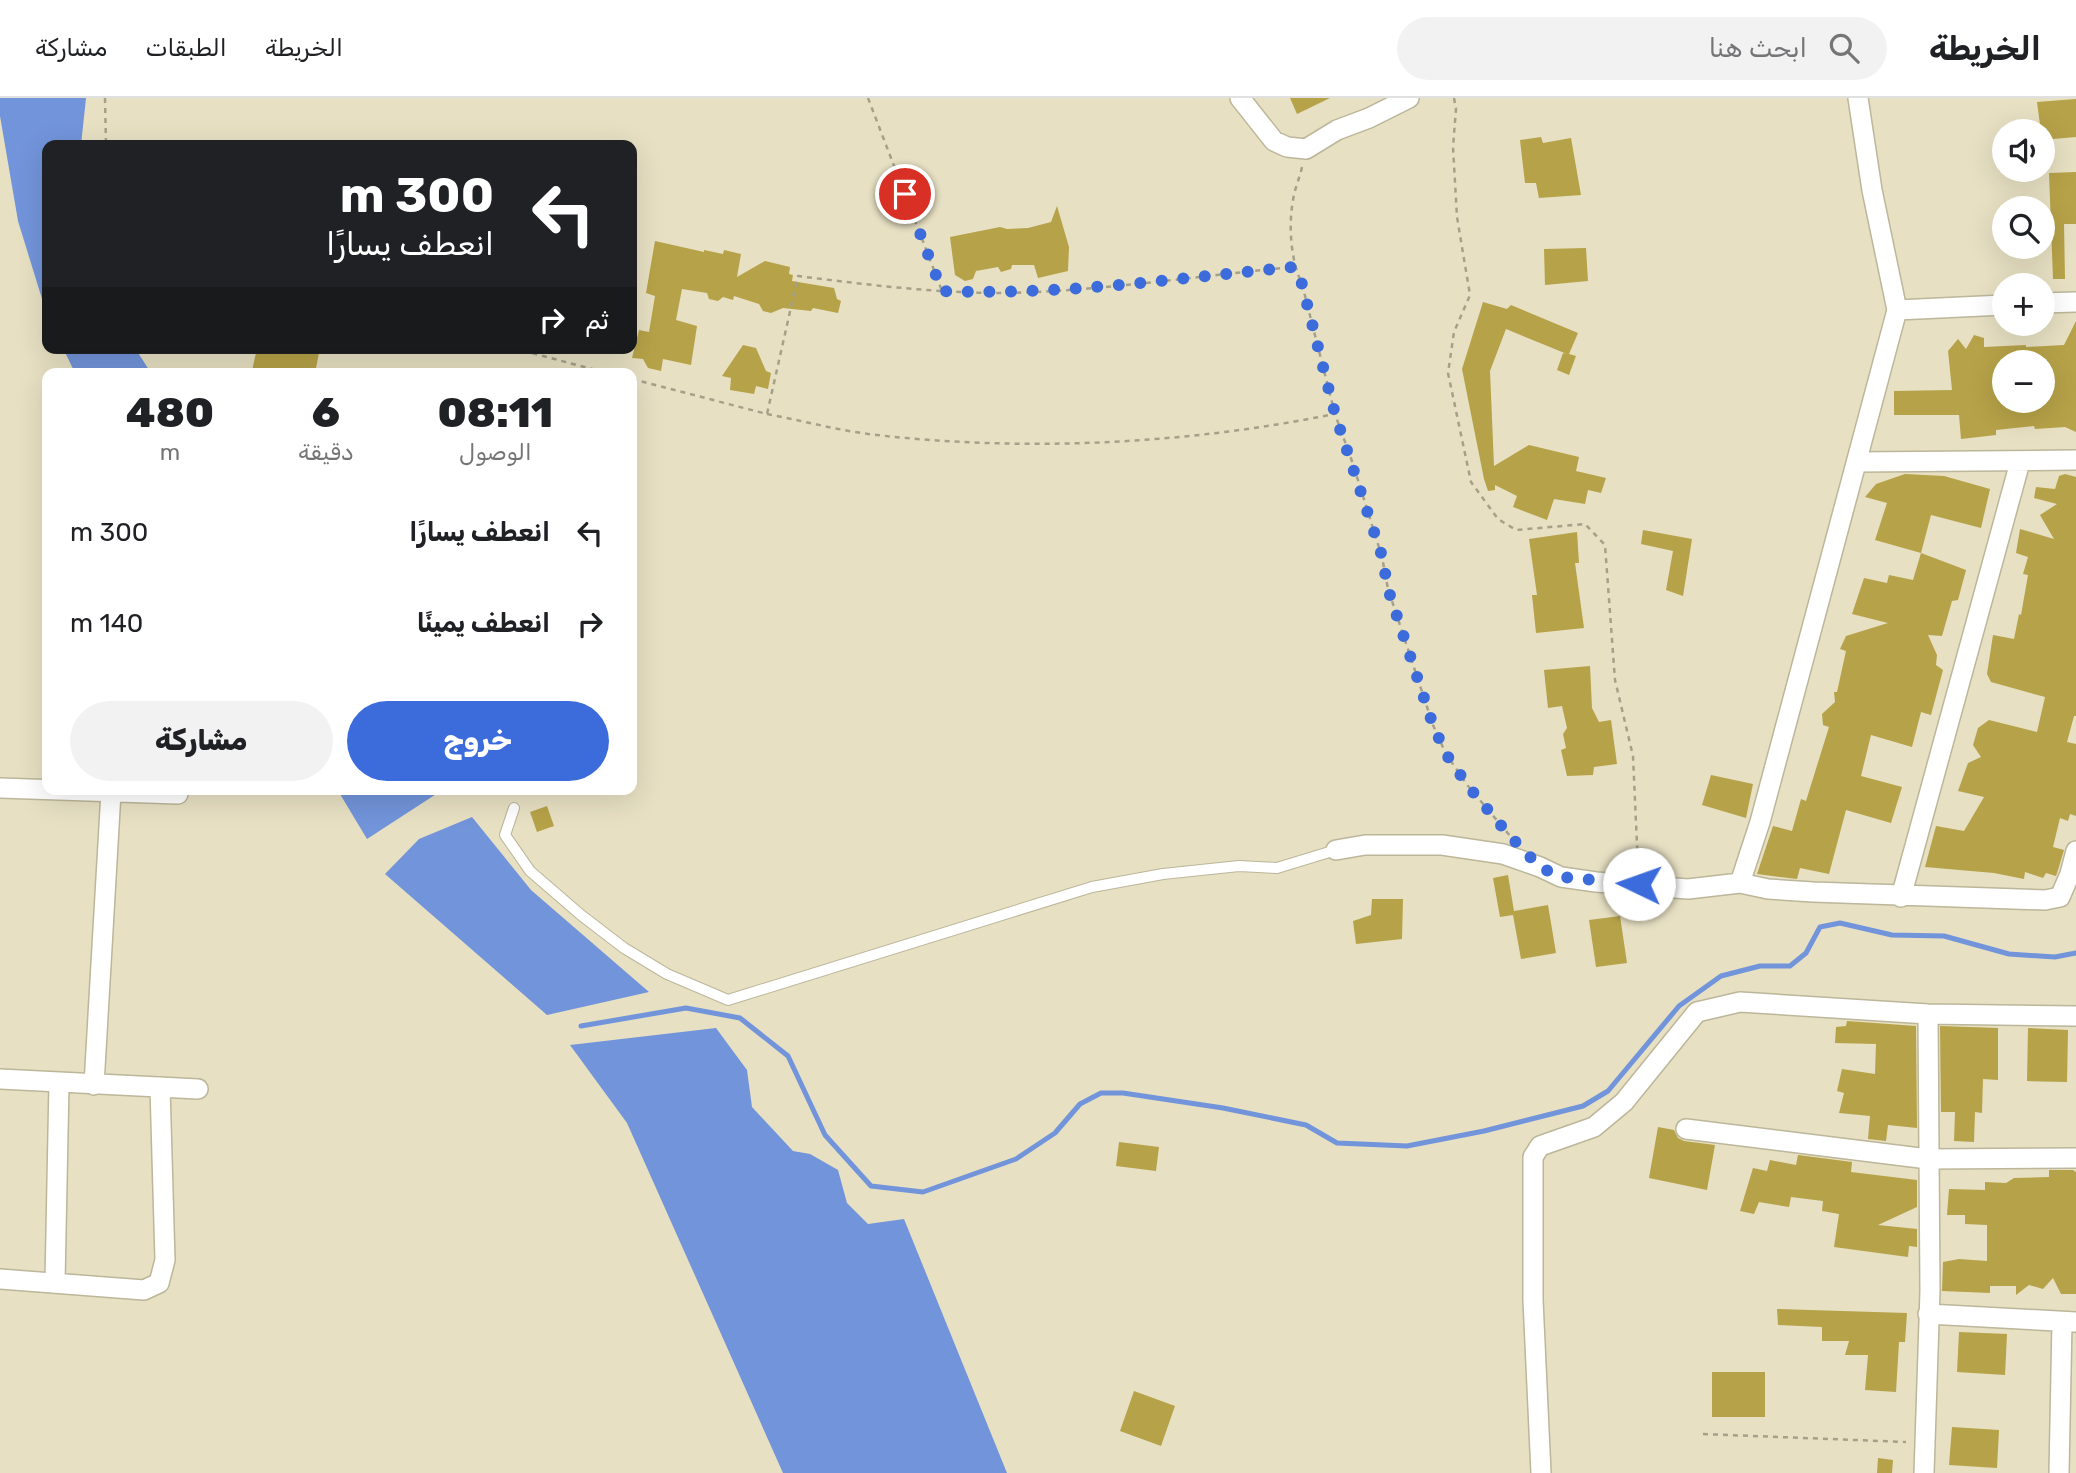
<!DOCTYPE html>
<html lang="ar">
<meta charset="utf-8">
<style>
body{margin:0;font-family:Rubik,Cairo,sans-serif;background:#f2f2f2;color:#202124;direction:rtl;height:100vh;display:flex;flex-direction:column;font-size:26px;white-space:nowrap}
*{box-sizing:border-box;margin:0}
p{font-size:23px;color:#757577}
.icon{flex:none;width:38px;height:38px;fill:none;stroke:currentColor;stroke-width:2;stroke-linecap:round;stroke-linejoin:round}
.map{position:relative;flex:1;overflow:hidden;direction:ltr}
.sheet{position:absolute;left:42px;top:270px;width:595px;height:427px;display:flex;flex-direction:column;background:#fff;border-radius:14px;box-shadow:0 7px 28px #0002;direction:rtl}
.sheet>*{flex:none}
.banner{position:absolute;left:42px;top:42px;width:595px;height:214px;border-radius:14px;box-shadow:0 7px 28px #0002;direction:rtl;background:#202124;color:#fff;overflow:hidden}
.buttons{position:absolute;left:1992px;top:21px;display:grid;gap:14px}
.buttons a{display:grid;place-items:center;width:63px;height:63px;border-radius:50%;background:#fff;box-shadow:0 7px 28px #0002;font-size:35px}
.pin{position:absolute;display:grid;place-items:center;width:60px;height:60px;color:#fff;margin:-30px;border:4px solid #fff;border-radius:50%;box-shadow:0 2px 7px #0007}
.me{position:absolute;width:77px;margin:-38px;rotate:273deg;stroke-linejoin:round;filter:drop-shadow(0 0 5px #0008)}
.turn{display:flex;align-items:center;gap:24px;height:147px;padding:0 28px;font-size:32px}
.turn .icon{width:91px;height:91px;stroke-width:2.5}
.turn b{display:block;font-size:49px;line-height:60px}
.then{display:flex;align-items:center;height:66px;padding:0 28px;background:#0003;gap:14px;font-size:26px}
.eta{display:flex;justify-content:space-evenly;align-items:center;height:119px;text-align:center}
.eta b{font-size:42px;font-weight:800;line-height:49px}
.primary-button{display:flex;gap:14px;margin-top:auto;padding:14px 28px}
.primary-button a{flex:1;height:80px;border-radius:42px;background:#3c6cdc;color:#fff;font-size:28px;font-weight:800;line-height:80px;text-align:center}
.primary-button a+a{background:#f2f2f2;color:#202124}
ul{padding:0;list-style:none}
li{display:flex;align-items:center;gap:21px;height:91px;padding:0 28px}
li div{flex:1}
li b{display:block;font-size:26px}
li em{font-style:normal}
header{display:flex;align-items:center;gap:42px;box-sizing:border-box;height:98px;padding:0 35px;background:#fff;border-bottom:2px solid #e0e0e0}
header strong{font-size:33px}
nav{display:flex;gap:38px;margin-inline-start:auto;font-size:24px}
.search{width:490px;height:63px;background:#f2f2f2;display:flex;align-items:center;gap:18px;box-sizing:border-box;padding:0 24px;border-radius:38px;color:#757577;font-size:26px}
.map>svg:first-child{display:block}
</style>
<header>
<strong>الخريطة</strong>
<div class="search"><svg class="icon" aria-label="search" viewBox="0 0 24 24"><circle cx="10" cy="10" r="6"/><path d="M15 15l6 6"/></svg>ابحث هنا</div>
<nav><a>الخريطة</a><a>الطبقات</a><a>مشاركة</a></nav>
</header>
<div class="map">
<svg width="2076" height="1375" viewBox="0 0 2076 1375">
<rect width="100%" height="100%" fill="#e7e0c3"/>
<path fill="#7294da" d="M0,0H86L81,47H47V217L18,123L0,18Z
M63,250H135L151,275H75Z
M337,691H444L367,741Z
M472,719L531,792L649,894L547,917L385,776L419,741Z
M716,930L747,972L752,1009L793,1053L810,1056L838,1072L847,1105L868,1126L904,1121L1007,1375H783L627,1025L570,947Z"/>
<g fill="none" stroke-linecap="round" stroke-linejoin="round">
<path stroke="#7294da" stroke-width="5" d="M581,928L686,910L740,920L788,958L825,1037L871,1088L923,1094L1016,1061L1055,1035L1080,1006L1101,995H1123L1223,1010L1306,1027L1337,1045L1407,1048L1484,1033L1583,1008L1608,993L1679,908L1721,878L1760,868H1790L1806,855L1820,829L1840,825L1892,837L1944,838L2009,856L2055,859L2076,855"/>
</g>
<path fill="#b6a248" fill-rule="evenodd" d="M1290,0H1330L1297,16Z
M2076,1V39L2042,42L2037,4Z
M1541,39L1543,45L1571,40L1581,97L1539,100L1536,85H1525L1520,42Z
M2076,74V126H2064L2065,181H2053L2049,75Z
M1057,108L1069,149L1068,173L1038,180L1034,167H1012L1011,171L1001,174L998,169L976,173L973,181L965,183L955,177L950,139L1000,129L1007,131L1028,130L1051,124Z
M655,143L704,154V152L723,156L724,152L741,156L737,179L765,163L790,169L789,176L793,177L792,183L834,190L837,201L841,203L838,215L813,210L811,213L783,210L771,215L763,213L759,206L734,198L733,202L723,199L718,203L709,201L707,195L682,191L676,222L697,228L691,267L663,261L661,273L648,270L643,261L632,260L639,232L649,234L655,198L646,195Z
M1586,150L1588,183L1545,187L1544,151Z
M1483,204L1507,211L1511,207L1578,235L1569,256L1576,258L1569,277L1557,272L1563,255L1567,256L1506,231L1490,273L1494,368L1529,347L1579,359L1576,373L1606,380L1601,395L1588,392L1585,406L1554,401L1547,422L1513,409L1517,398L1495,387V392L1488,393L1484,381L1462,271Z
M2076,223V334L2065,329L2035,331L2034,328L1996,332V337L1961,341L1959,317H1894V293L1952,292L1948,253L1958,241L1966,251L1974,237L1984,240V249L2026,247V249L2064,247ZM2004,264H2042V303H2004Z
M743,247L756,250L766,273L771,275L768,291L756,288L754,296L730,292L731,280L722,278Z
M257,250H320L315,275L252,273Z
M1905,376L1944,378L1990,391L1981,430L1931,417L1921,455L1875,442L1887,405L1865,399L1876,386Z
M2065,376L2076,379V618H2074L2067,644L2076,646V718L2070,716L2068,723L2060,720L2053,749L2064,752L2058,772L2056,778L2046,775L2043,780L2025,774L2024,781L1994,775L1925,769L1936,728L1964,733L1984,699L1958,693L1968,665L1981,659L1973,647L1978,630L1989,622L2037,634L2045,599L1991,584L1987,576L1993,537L2014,541L2019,516L2021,517L2028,477L2023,476L2028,459L2016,455L2020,431L2054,441L2040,417L2057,406L2034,400L2036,389L2055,391L2059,378Z
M1643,432L1692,441L1683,498L1666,492L1673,453L1641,446Z
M1577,434L1579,465H1575L1584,530L1536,535L1532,497H1537L1529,441Z
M1921,455L1966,472L1958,502L1952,503L1942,538L1928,537L1937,557L1936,567L1943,572L1931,617L1921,614L1912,649L1871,637L1861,678L1902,689L1891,725L1846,712L1829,776L1800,770L1797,781L1757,776L1773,728L1792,733L1801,701L1806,703L1829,629L1823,627L1822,616L1835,604L1834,594H1837L1846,553L1840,551L1846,538L1888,525L1852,516L1864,480L1887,485L1889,477L1913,482Z
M1590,568L1592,610L1599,624L1611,622L1617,666L1594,669L1593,677L1567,678L1561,652L1566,650L1563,636L1567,630L1562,608L1548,610L1544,572Z
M1711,677L1753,686L1746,720L1702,707Z
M547,708L554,728L537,734L530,714Z
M1508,777L1514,813L1548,807L1556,855L1521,861L1513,817L1500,819L1493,780Z
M1372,801H1403L1402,841L1356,846L1353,823L1371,817Z
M1620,818L1627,865L1596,869L1589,822Z
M1847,923L1916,928L1917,1030L1888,1027L1886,1043L1868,1041L1870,1018L1839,1015L1844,995L1837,993L1842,971L1875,976L1876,946L1835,945L1836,929L1846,928Z
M1940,928L1998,930V982L1983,981L1982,1015L1975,1014L1974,1044L1954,1043L1955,1014H1941Z
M2028,930L2068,932L2067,984L2027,983Z
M1658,1029L1674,1032L1678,1040L1684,1043L1715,1047L1707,1092L1649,1080Z
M1119,1044L1159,1049L1156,1073L1116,1068Z
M1798,1057L1852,1064L1851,1074L1917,1082V1109L1878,1127L1917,1131V1149L1909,1148L1908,1159L1834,1149L1839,1116L1822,1113L1823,1103L1791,1099L1789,1109L1759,1104L1754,1116L1740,1113L1753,1070L1767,1073L1770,1062L1796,1067Z
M2049,1072H2073L2076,1074V1196H2061L2053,1180L2043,1191L2029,1187L2016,1197V1188H1990V1195L1942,1193L1943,1164L1959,1161L1987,1163V1127L1965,1126V1117H1947L1949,1091L1985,1092V1084L2006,1085L2014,1080L2049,1079Z
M1777,1211L1907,1215L1905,1244H1899L1896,1294L1865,1292L1868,1257H1845L1849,1243H1822V1229L1778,1227Z
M1959,1234L2007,1236L2005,1277L1957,1274Z
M1712,1274H1765V1319H1712Z
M1134,1293L1175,1308L1161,1348L1120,1333Z
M1952,1329L1999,1332L1997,1370L1949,1367Z
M1878,1360L1893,1362L1892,1375H1877Z"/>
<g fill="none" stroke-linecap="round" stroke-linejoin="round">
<g stroke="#bcb69a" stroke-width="12">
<path id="lane" d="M514,710L505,737L530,773L581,817L624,850L667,876L728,902L1092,789L1163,776L1239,768L1277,770L1336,752"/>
</g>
<g stroke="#bcb69a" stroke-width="22">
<path id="street" d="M1240,0L1274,43L1287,49L1306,51L1337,32L1369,20L1409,0
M1858,0L1872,92L1897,212L1760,724L1740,785L1768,791L1813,794L2045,802L2060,799L2070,776L2076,753
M2042,205L2076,204
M1897,212L2004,207
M1857,364L2076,362
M0,690L178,696
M1336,752L1365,747H1442L1503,756L1540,769L1561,779L1596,784L1688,791L1740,785
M1901,799L2020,364
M0,981L198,991
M94,987L111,694
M1686,1031L1928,1061L2076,1060
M0,1181L144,1192L159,1185L165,1162L160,989
M55,1184L59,985
M1928,1216L2076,1224
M1541,1375L1533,1202V1059L1540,1048L1594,1029L1624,1004L1697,914L1740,904L1928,916L2076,918
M1924,1375L1930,1193L1928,916
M2059,1375L2062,1224"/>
</g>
<path stroke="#a6a08a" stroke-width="2.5" stroke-dasharray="5 5" stroke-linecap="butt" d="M105,0L106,47
M868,0L942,193
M1454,0L1456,11L1453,49L1457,119L1470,197L1454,234L1448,275L1471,384L1498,421L1516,432L1585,426L1605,447L1615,582L1633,658L1638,769
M1302,69C1300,79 1296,87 1294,97C1288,124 1290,161 1302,186L1335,316L1353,366L1382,459L1388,491L1433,627L1446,656L1468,688L1511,739
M513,250L607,275
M632,281L767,316L798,178C861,186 926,194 990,195C1092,195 1193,178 1294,169
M767,316C804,323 840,333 877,337C1025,354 1188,346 1334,316
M1703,1336L1906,1344"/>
<use href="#lane" stroke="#fff" stroke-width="10"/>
<use href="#street" stroke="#fff" stroke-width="19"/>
</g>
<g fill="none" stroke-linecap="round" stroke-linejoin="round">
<path stroke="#3c6cdc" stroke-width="12" stroke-dasharray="0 21.6" d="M905,96L942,193C1060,198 1177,180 1294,169L1302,186L1335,316L1382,458L1388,491L1433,627L1446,656L1468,688L1509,737L1540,769L1561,779L1639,786"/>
</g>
</svg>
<div class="buttons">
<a><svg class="icon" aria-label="sound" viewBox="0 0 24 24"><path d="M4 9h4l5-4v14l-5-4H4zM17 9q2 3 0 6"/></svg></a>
<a><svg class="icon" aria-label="search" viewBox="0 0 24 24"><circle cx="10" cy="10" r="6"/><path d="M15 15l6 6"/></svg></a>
<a>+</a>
<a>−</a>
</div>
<div class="pin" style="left:905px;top:96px;background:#d93025"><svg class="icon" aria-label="arrive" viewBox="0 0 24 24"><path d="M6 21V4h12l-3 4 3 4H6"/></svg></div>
<svg class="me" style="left:1639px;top:786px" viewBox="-20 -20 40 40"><circle r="19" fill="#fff"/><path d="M0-13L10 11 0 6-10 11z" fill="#3c6cdc"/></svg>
<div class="banner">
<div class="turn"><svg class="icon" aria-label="left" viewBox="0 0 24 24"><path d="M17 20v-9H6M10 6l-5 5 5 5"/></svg><div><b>300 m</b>انعطف يسارًا</div></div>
<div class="then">ثم<svg class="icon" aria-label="right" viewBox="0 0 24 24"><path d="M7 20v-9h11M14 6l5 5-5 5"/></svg></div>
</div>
<section class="sheet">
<div class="eta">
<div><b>08:11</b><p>الوصول</p></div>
<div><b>6</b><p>دقيقة</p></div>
<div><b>480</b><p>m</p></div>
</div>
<ul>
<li><svg class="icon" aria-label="left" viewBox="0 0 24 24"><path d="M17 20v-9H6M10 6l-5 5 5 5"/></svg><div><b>انعطف يسارًا</b></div><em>300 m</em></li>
<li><svg class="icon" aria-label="right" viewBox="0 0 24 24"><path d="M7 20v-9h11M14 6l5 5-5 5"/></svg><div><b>انعطف يمينًا</b></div><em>140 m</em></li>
</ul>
<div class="primary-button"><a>خروج</a><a>مشاركة</a></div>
</section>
</div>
